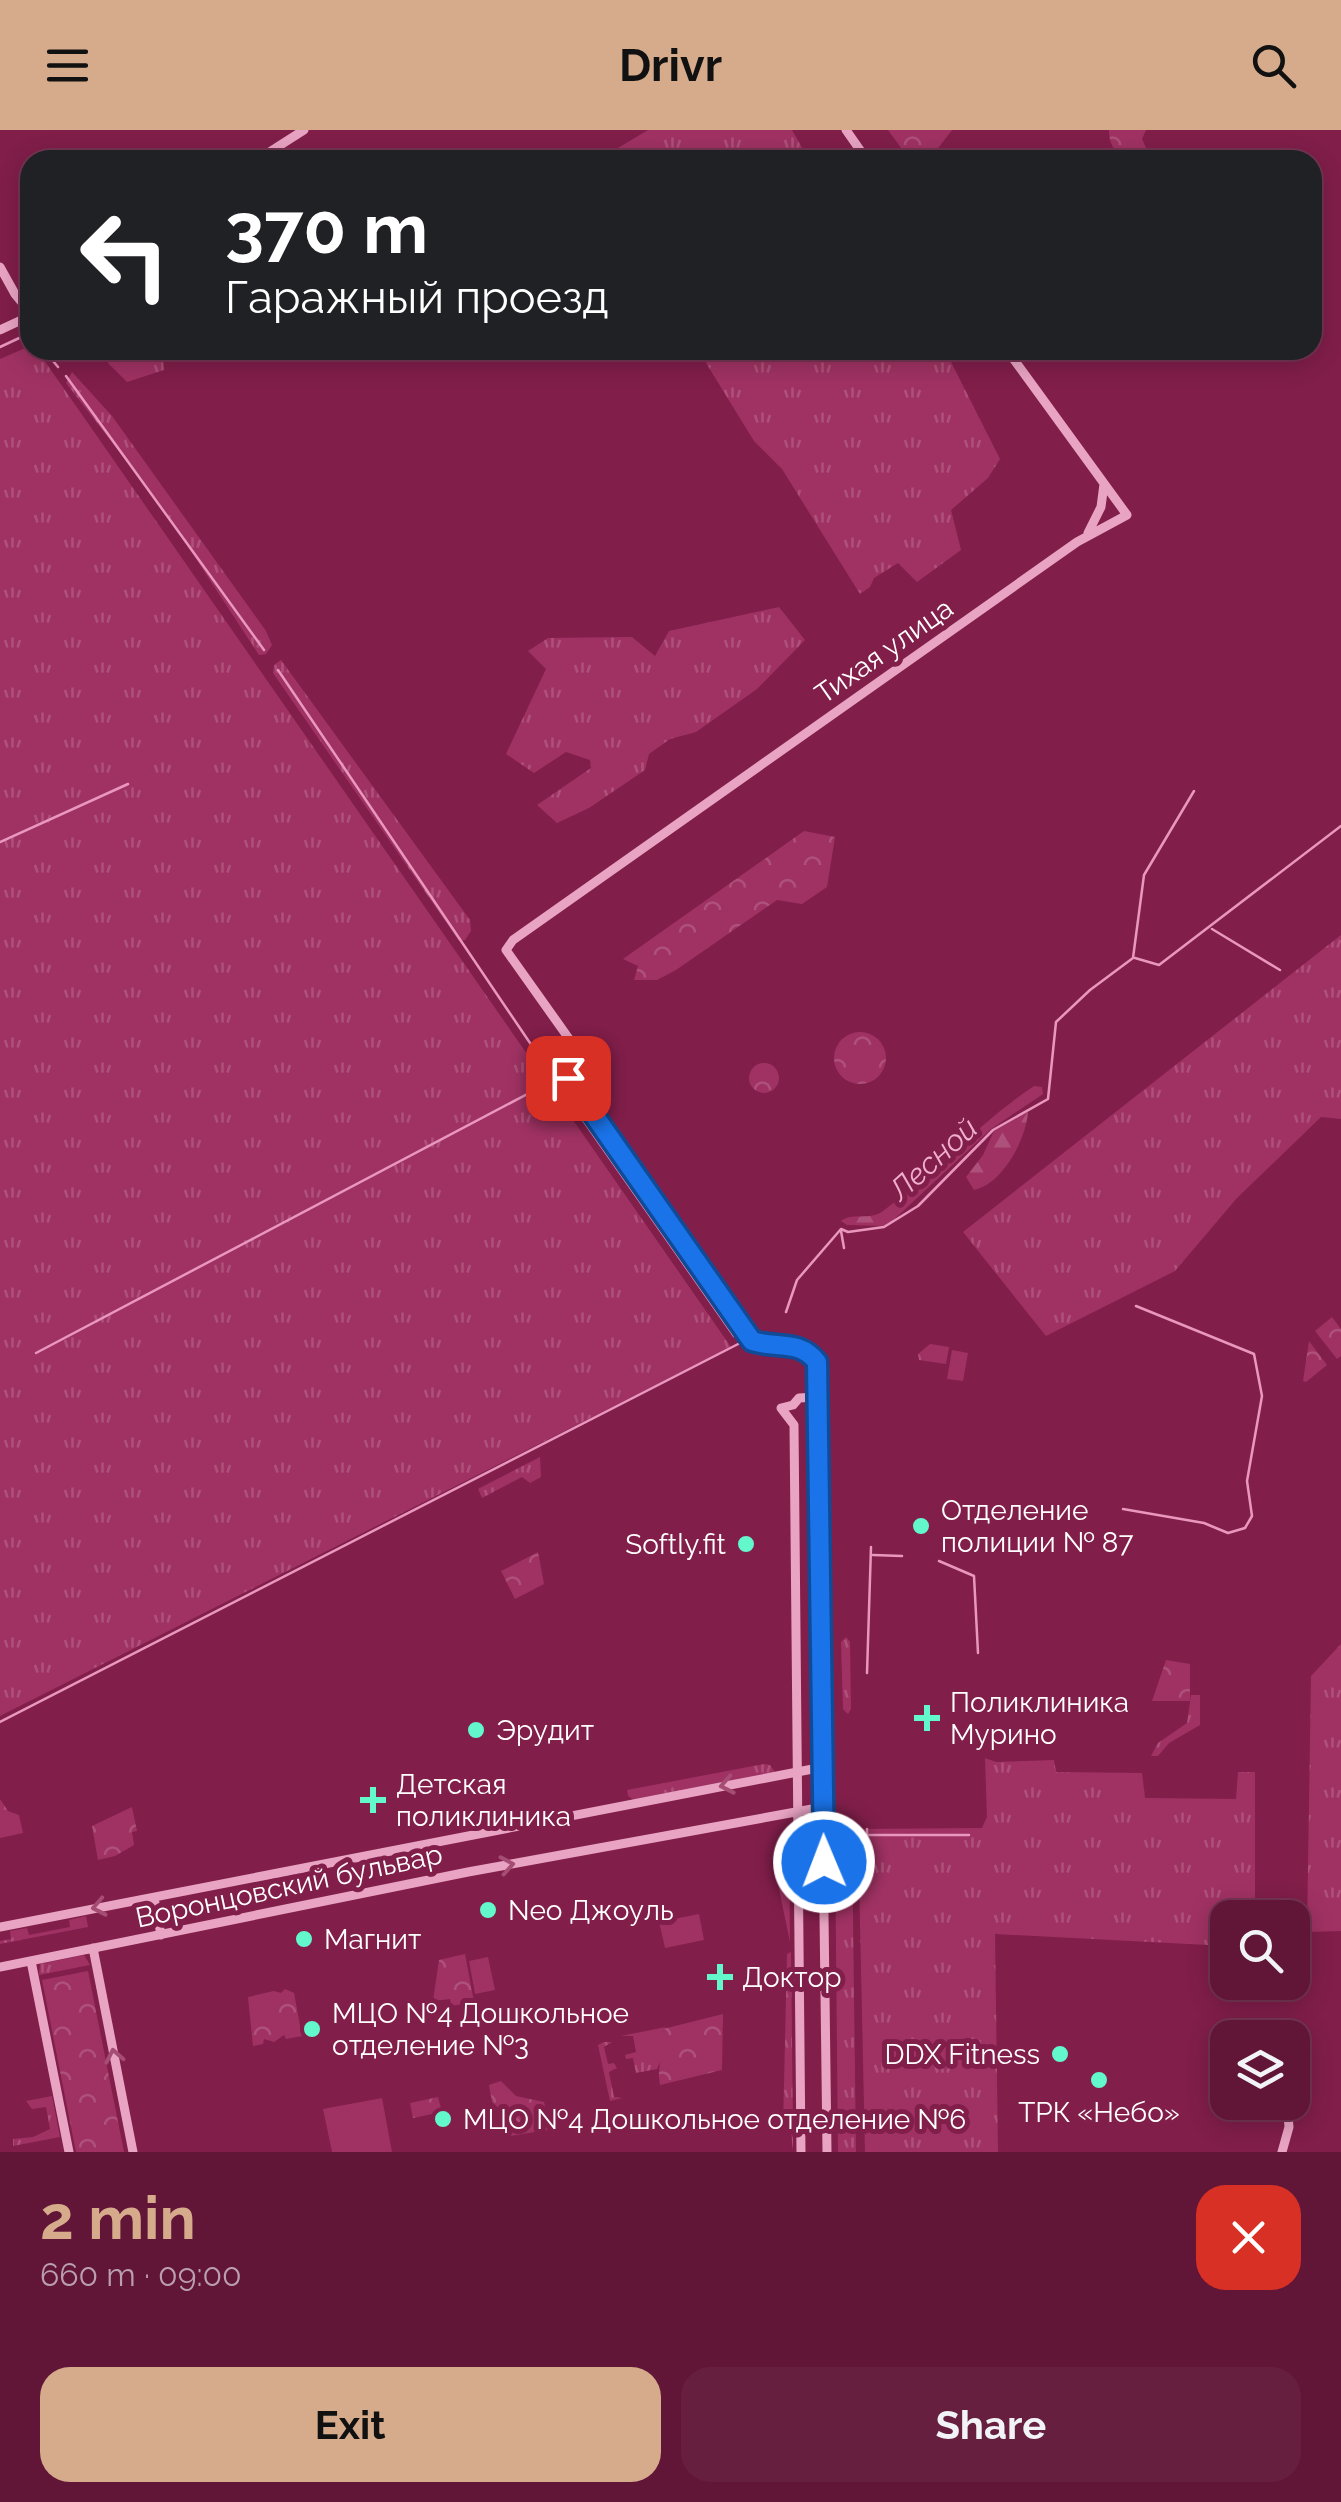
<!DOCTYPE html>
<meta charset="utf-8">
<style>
body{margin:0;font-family:Raleway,sans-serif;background:#671f40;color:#f1f3f6;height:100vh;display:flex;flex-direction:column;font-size:38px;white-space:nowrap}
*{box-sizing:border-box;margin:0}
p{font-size:32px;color:#ba9fae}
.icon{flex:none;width:55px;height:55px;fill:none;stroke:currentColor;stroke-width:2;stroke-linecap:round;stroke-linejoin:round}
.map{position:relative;height:2022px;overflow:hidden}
.drawer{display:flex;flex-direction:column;background:#611638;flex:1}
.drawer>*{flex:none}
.hud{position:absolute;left:20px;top:20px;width:1302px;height:210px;border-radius:30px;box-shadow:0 5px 25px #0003,0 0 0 2px #753553;background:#202124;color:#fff;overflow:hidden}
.fabs{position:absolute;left:1210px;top:1770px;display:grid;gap:20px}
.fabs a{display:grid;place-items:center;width:100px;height:100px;border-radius:20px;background:#611638;box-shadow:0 5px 25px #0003,0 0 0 2px #753553;font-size:50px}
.pin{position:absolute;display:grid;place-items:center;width:85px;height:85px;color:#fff;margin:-42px;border-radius:20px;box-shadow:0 5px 15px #0006}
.me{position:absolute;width:110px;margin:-55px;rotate:359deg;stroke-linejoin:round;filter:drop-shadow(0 0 8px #0008)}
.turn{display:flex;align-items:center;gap:35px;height:210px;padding:0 40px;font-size:45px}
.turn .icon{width:130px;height:130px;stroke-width:2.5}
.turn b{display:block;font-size:70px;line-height:85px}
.round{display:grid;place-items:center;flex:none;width:105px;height:105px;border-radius:30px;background:#671f40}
.headline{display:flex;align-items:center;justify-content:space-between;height:170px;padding:0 40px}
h1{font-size:60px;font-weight:700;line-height:75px;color:#d6ab8b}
.button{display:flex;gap:20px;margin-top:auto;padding:20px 40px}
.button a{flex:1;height:115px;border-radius:30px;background:#d6ab8b;color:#111;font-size:40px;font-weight:700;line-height:115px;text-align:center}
.button a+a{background:#671f40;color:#f1f3f6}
header{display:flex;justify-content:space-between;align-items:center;height:130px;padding:0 40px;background:#d6ab8b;color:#111;font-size:45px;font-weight:700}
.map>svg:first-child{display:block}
</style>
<header><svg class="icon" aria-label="menu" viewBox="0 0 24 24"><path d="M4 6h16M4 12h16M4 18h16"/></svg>Drivr<svg class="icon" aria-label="search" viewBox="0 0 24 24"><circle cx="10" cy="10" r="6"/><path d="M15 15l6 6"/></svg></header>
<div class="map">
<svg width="1341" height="2022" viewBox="0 0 1341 2022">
<defs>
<pattern id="grass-tufts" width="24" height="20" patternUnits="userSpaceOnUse" patternTransform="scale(2.5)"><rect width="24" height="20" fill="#a03263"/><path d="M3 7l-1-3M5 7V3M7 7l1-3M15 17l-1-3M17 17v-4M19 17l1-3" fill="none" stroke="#ae517a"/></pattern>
<pattern id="forest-firs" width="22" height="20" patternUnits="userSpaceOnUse" patternTransform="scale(2.5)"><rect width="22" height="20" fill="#a03263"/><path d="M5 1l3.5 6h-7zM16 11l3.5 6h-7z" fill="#ae517a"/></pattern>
<pattern id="park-crowns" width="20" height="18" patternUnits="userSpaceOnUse" patternTransform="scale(2.5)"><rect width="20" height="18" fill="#a03263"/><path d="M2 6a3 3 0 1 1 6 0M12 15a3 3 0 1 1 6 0" fill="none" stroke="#ae517a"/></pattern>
</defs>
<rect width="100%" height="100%" fill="#811e4a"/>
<path fill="url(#grass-tufts)" d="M648,0H792L809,30H610L618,18Z
M30,216V220H37L731,1217L0,1586V229Z
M111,220H154L163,230L164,240L127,252L108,233Z
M713,220H945L1000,329L988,348L951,380L961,420L917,452L898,433L874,448L870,457L860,464L782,339L754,311L706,233Z
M72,242L112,286L266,501L272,515L266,524L259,525L162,377L66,253Z
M779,477L805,510L757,559L696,602L670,609L649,624L645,640L589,678L557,693L537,675L591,638L590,630L566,622L534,643L506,624L546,539L528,521L548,508L632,507L655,526L669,501Z
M281,530L470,790L471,801L465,810L459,811L273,543L274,535Z
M1341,805V989L1321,987L1237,1068L1175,1141L1046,1206L963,1102Z
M540,1327L541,1347L530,1353L522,1347L482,1368L478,1359Z
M846,1507L850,1512L851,1579L848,1584L843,1579L841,1512Z
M1341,1514V1801L1307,1802L1311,1546Z
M1191,1565H1200V1595L1169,1613L1158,1626H1151L1158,1613L1187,1593Z
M985,1628L996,1632L1054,1630L1056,1642L1142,1643L1145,1668L1236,1669L1238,1642H1255V1787L1228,1788L1227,1816L995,1804L998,2022H865L858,1699L982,1698L987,1687Z
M764,1634L770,1635L775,1642L634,1670L628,1666L627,1660Z
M852,1710L856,2022H838L835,1711Z
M789,1716L790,1812L778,1754L784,1739L780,1718Z
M86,1786L88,1797L0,1814V1811L11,1809L10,1801L27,1798L29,1805L70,1797L69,1790Z
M791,1822L793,1999V2022L791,2000H776L783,1998L787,1824Z
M84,1825L90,1835L39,1845L40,1834Z
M666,1897L663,1899L666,1918L657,1939L636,1943L633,1928L626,1929L625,1925L636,1922L633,1906H621Z
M604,1912H612L604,1917L608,1934L614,1933L617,1938L609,1942L614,1967L622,1968L610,1971L598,1915Z
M52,1966L60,2007L13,2016V2009L33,2007L50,1999L46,1977L32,1979L26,1971Z"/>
<path fill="url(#forest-firs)" d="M1034,956L1042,957L1043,964L991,999L887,1096L847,1095L841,1091C852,1082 870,1091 883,1081C936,1042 979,993 1034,956Z
M1028,982C1026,1009 1003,1054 974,1060L966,1047L983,1025L994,1001Z"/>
<path fill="url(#park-crowns)" d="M888,0H952L929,30H910Z
M1146,0L1142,9L1147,20L1135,28C1118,27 1109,18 1109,0Z
M804,701L835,707L827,757L802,774L777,770L676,840L657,850H634L638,836L623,829Z
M834 928a26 26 0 1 1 52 0a26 26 0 1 1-52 0Z
M749 948a15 15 0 1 1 30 0a15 15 0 1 1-30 0Z
M1332,1187L1341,1199V1226L1337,1229L1315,1201Z
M1309,1211L1327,1235L1306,1252L1303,1251Z
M930,1214L949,1217L946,1234L919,1230L918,1224Z
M538,1422L544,1454L515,1469L501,1441Z
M1166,1530L1190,1534V1571H1152Z
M0,1669L8,1681L19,1685L23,1703L0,1708Z
M132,1677L137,1701L132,1702L134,1715L115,1726L98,1730L92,1696Z
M465,1824L474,1872L451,1876L450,1869L433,1871L439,1830Z
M88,1841L124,2022H76L42,1850Z
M285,1859L294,1863L302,1906L286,1909L284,1905L274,1912L264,1909L263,1914L253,1916L248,1867L274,1861L281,1863Z
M723,1884L722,1940L660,1955C656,1934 666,1920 663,1899Z
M501,1951L516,1966L544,1972L549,1996L547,2000L510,2006L504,1983L492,1972L489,1955Z
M438,1967L442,1982L413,1988L410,1973Z"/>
<path fill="#a03263" d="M952,1220L968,1223L963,1251L947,1249Z
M699,1784L704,1810L665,1818L659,1792Z
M488,1827L495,1860L475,1864L469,1831Z
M382,1968L392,2022H332L323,1979Z"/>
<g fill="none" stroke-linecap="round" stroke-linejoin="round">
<path stroke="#ea97be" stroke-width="2.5" d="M0,217L30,203
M44,220L58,237
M66,246L264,520
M278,540L555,950L734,1206
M0,712L128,654
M1212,799L1280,840
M1135,828L1159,835L1341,696
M841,1101L844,1118
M786,1182L797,1150L841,1099L848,1102L884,1097L918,1076L993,1000L1048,969L1056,892L1090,860L1133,828L1144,745L1194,661
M36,1223L554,950
M1123,1379L1204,1393L1228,1403L1245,1398L1252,1386L1247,1351L1262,1266L1254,1224L1136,1176
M873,1425L902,1426
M939,1431L974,1446L978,1523
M867,1543L871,1417
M0,1592L744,1211
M867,1699V1705H969"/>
<path stroke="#e9a4c3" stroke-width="9" d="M846,0L867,30
M257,30L304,0
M0,137L15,164L30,182
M0,200L30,186
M1088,403L1101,377L1104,354
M154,1768L161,1805
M0,1797L823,1637
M93,1818L133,2022
M31,1831L69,2022
M0,1837L468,1742L823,1677
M801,2022L794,1295L781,1278L793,1275L799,1268L816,1267
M827,2022L817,1232C799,1209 777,1219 753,1211L568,947L564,933L577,920L506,820L513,810L1077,412L1127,385L1007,220
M1282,2022L1289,1997L1287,1973"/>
</g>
<defs><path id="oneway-chevron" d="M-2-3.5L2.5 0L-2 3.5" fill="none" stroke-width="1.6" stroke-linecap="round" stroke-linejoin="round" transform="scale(2.5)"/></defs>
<g stroke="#a54d74">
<use href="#oneway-chevron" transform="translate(727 1655) rotate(169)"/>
<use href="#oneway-chevron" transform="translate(507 1735) rotate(-10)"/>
<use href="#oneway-chevron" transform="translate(99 1777) rotate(169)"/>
<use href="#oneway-chevron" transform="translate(114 1926) rotate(-101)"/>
</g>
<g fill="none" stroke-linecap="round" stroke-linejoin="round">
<g stroke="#114b97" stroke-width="25">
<path id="route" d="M568,948L752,1211C777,1219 799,1209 817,1232L824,1732"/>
</g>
<use href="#route" stroke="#1a73e8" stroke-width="18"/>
</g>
<g fill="#63f8cc" stroke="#811e4a" stroke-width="4">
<circle cx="921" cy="1396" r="10"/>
<circle cx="746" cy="1414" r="10"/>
<path d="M922 1573h10v10h10v10h-10v10h-10v-10h-10v-10h10z"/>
<circle cx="476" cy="1600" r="10"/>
<path d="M368 1655h10v10h10v10h-10v10h-10v-10h-10v-10h10z"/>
<circle cx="488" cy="1780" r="10"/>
<circle cx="304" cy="1809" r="10"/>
<path d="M715 1832h10v10h10v10h-10v10h-10v-10h-10v-10h10z"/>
<circle cx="312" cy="1899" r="10"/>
<circle cx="1060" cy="1924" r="10"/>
<circle cx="1099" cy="1950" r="10"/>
<circle cx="443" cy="1989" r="10"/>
</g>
<g text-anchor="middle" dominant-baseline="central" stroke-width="10" stroke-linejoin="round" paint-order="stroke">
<g font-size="28" fill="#fff" stroke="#811e4a">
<text transform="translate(884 521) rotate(-35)">Тихая улица</text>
<text transform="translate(289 1756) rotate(-12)">Воронцовский бульвар</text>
</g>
<g font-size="28" fill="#fff" stroke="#811e4a" text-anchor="start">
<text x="941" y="1380">Отделение<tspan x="941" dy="32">полиции № 87</tspan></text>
<text x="726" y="1414" text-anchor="end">Softly.fit</text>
<text x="950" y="1572">Поликлиника<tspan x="950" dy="32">Мурино</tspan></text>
<text x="496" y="1600">Эрудит</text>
<text x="396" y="1654">Детская<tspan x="396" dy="32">поликлиника</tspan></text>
<text x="508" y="1780">Neo Джоуль</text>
<text x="324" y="1809">Магнит</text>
<text x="742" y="1847">Доктор</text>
<text x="332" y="1883">МЦО №4 Дошкольное<tspan x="332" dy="32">отделение №3</tspan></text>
<text x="1040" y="1924" text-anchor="end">DDX Fitness</text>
<text x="1099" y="1982" text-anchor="middle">ТРК «Небо»</text>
<text x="463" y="1989">МЦО №4 Дошкольное отделение №6</text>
</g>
<g font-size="30" font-style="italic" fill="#f0afcd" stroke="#811e4a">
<text transform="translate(933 1029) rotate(-42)">Лесной</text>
</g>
</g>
</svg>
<div class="fabs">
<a><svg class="icon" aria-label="search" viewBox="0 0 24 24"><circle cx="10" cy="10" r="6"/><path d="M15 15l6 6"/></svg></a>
<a><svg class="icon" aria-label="layers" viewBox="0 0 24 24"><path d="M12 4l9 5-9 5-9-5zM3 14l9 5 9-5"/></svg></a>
</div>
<div class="pin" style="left:568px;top:948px;background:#d93025"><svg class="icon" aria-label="arrive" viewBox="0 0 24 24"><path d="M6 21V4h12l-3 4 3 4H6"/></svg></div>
<svg class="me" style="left:824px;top:1732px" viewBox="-20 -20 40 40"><circle r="17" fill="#1a73e8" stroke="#fff" stroke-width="3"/><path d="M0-11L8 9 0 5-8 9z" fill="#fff"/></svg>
<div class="hud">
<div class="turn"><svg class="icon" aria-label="left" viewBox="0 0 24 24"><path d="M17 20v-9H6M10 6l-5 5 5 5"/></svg><div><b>370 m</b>Гаражный проезд</div></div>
</div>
</div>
<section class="drawer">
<div class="headline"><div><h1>2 min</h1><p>660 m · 09:00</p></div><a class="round" style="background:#d93025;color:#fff"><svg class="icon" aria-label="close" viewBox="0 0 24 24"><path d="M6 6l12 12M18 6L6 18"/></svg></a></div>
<div class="button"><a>Exit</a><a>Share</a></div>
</section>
